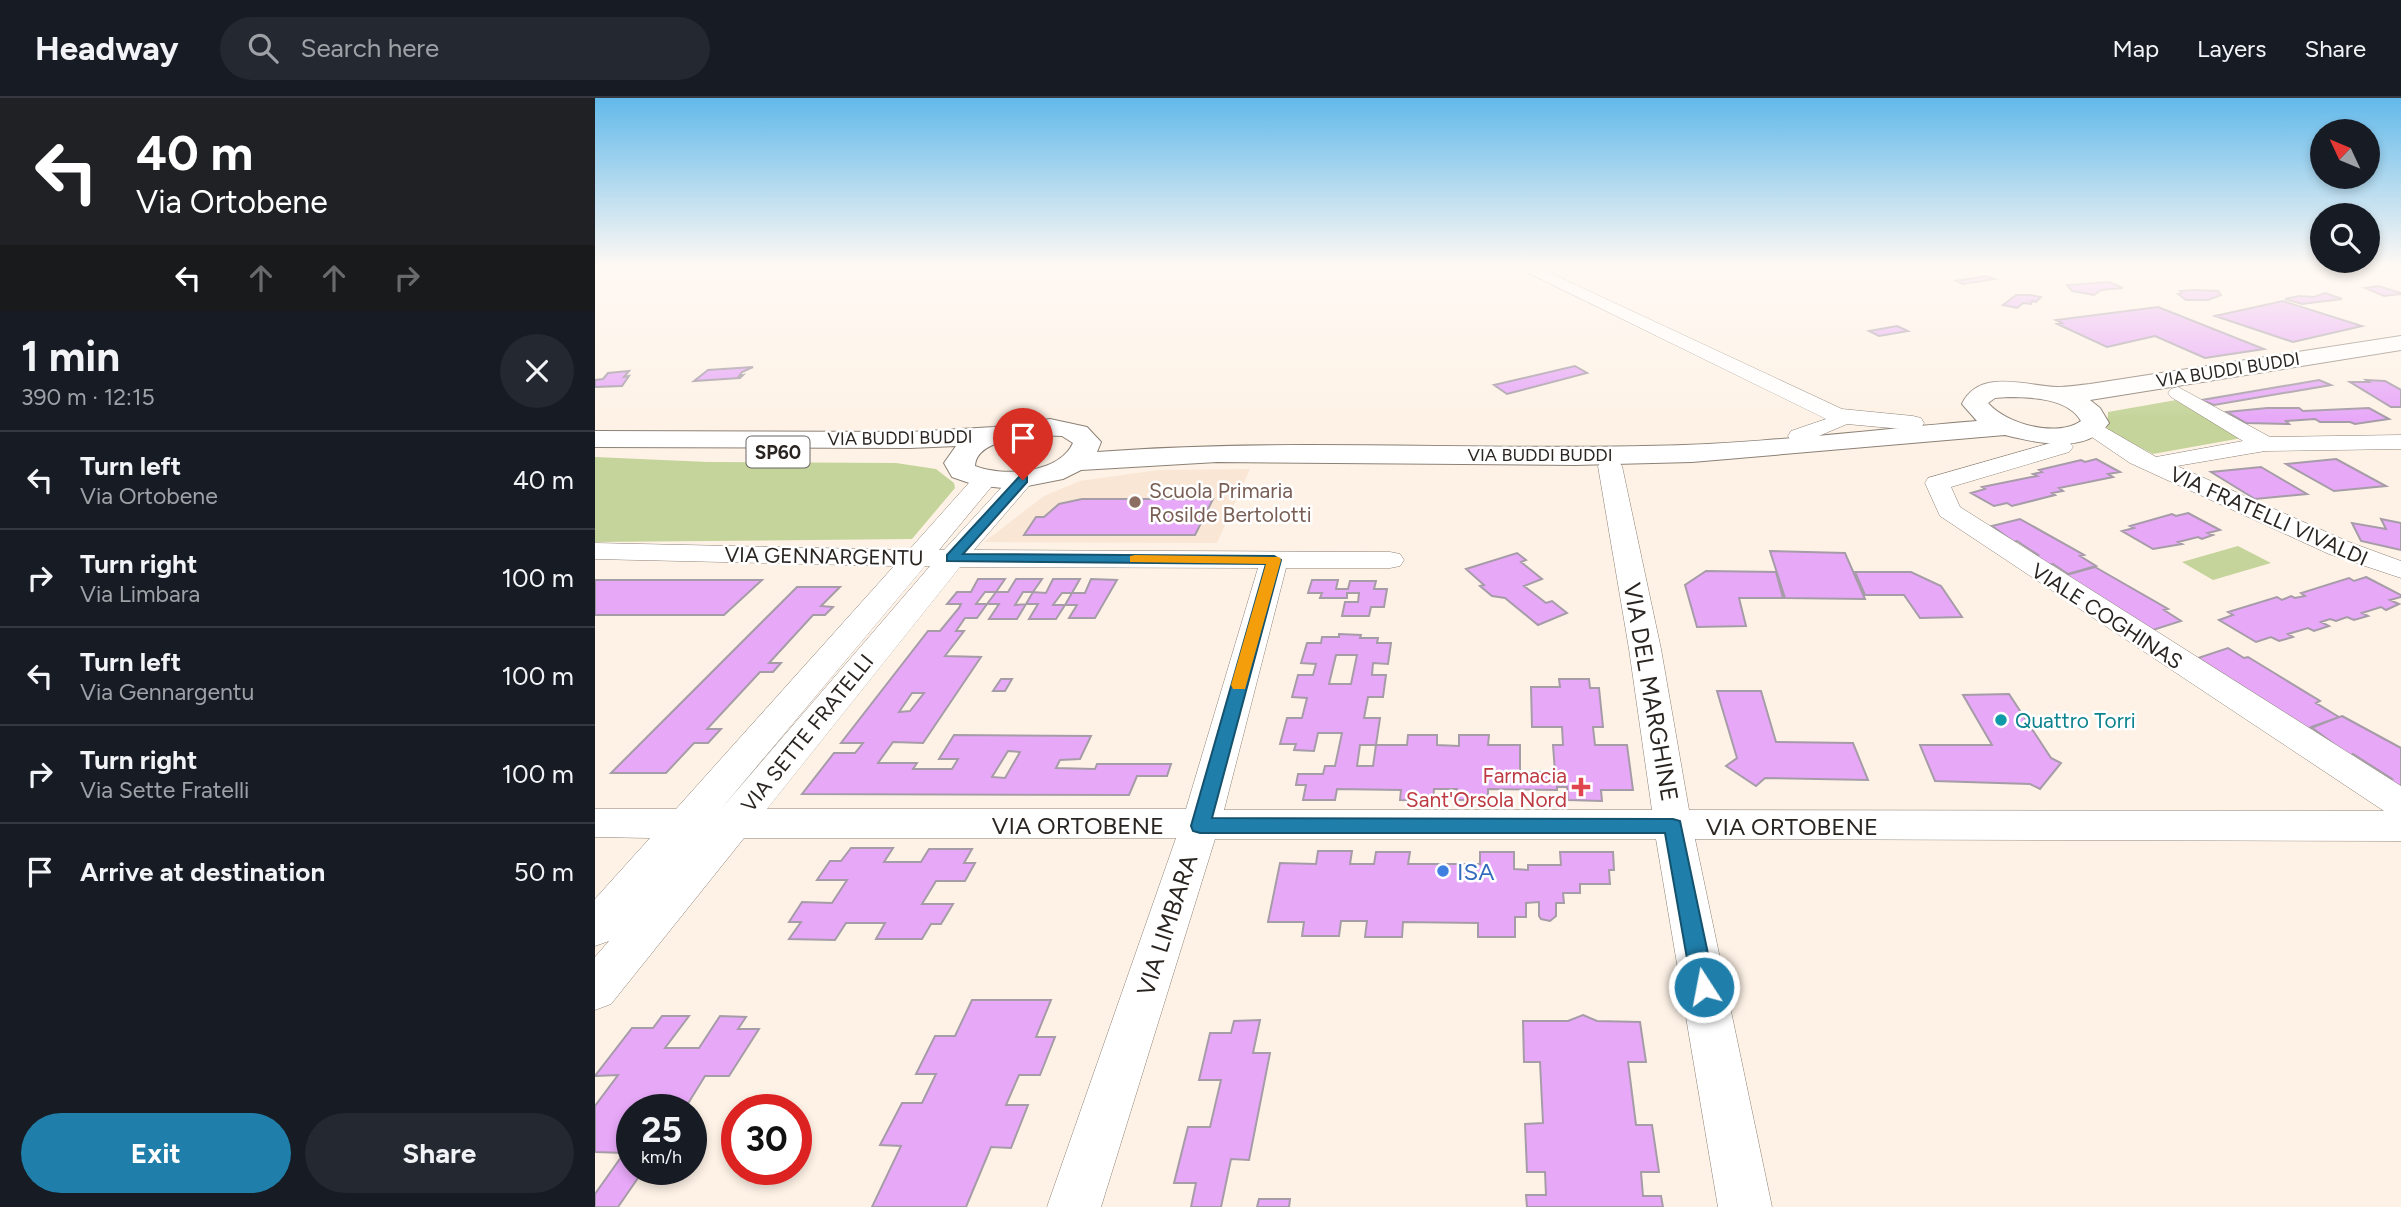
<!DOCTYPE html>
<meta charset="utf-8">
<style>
body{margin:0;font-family:Figtree,sans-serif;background:#242831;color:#f1f3f6;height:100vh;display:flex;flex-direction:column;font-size:26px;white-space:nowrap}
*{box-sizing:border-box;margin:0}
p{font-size:23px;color:#9ea1a6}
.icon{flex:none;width:38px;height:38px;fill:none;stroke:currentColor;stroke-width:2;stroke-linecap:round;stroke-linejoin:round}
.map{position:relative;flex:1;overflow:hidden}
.drawer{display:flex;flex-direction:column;background:#171b24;width:595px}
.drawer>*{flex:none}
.top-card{background:#202124;color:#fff;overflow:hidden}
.needle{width:46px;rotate:314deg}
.controls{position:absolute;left:1715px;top:21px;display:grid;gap:14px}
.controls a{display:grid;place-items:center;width:70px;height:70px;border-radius:50%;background:#171b24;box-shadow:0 4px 10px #0003;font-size:35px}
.speed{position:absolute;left:21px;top:996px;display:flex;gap:14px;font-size:35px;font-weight:700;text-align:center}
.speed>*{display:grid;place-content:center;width:91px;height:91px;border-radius:50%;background:#171b24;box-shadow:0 4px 10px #0003;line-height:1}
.speed small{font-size:18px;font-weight:400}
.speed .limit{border:10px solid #d22;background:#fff;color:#111}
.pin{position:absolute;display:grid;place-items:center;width:60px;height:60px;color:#fff;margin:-72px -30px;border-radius:50% 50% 50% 0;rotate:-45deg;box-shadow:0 0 7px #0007}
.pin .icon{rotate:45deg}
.me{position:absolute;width:77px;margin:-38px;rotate:349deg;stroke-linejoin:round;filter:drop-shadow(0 0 5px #0008)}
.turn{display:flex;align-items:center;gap:24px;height:147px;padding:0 21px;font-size:32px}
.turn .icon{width:91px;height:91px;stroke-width:2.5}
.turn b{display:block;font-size:49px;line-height:60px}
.lanes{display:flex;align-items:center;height:66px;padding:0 21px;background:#0003;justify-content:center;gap:35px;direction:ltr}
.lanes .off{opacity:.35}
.round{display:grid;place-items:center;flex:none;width:74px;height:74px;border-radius:37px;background:#242831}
.summary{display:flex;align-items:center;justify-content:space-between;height:119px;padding:0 21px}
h1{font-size:42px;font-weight:700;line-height:52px}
.cta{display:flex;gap:14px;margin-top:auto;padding:14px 21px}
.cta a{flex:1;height:80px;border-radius:42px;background:#1f7eaa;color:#fff;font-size:28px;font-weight:700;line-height:80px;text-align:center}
.cta a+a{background:#242831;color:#f1f3f6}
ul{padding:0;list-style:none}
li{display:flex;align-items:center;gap:21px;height:98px;padding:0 21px;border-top:2px solid #363941}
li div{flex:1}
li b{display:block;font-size:26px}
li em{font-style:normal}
header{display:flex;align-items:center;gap:42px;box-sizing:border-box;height:98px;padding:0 35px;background:#171b24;border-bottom:2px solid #363941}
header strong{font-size:33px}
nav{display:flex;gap:38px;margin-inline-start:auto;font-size:24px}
.search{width:490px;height:63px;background:#242831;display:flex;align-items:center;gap:18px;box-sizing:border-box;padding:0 24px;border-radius:38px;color:#9ea1a6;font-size:26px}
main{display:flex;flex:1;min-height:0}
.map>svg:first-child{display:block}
</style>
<header>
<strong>Headway</strong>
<div class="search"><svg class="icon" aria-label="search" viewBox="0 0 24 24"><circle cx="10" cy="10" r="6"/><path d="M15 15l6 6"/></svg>Search here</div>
<nav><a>Map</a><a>Layers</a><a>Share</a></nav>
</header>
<main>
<section class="drawer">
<div class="top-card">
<div class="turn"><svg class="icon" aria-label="left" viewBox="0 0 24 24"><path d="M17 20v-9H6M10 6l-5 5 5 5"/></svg><div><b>40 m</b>Via Ortobene</div></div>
<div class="lanes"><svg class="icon" aria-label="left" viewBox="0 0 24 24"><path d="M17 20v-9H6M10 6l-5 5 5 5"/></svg><svg class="icon off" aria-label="ahead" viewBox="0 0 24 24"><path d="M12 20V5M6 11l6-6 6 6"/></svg><svg class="icon off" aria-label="ahead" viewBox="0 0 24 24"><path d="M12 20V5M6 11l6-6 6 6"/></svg><svg class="icon off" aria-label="right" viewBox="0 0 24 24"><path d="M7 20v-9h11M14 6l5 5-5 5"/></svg></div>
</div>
<div class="summary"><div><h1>1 min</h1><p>390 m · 12:15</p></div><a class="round"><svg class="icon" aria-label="close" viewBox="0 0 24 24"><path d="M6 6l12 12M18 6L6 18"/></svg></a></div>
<ul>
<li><svg class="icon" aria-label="left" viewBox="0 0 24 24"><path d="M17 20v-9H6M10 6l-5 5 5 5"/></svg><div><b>Turn left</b><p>Via Ortobene</p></div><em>40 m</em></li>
<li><svg class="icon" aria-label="right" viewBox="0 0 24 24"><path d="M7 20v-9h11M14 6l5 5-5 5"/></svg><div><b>Turn right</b><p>Via Limbara</p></div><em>100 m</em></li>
<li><svg class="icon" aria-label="left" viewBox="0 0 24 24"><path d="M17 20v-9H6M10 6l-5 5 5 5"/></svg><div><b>Turn left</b><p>Via Gennargentu</p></div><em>100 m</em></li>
<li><svg class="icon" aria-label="right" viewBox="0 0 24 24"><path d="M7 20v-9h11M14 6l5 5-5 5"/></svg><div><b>Turn right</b><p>Via Sette Fratelli</p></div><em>100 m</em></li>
<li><svg class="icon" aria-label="arrive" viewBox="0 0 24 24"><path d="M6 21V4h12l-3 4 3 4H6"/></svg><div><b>Arrive at destination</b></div><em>50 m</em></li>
</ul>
<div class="cta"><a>Exit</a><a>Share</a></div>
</section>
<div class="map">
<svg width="1806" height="1109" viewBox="0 0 1806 1109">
<rect width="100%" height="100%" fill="#fef2e6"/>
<path fill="#f9e6d5" d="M655,371L622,445L389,444L449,398L485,383L563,372Z"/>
<path fill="#c5d49a" d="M1581,302L1647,340L1558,356L1512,332L1513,314Z
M0,359L113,364L301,365L341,371L359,385L360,390L317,441L0,444Z
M1643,448L1676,465L1618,482L1587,464Z"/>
<path fill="#e7a8f8" stroke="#a69ca8" stroke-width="2" fill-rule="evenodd" d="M1391,178L1399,181L1368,186L1361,183Z
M1514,184L1528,190L1506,192L1499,197L1477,193L1472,187Z
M1783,188L1806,195V196L1789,198L1770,190Z
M1598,192L1623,193L1626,197L1613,202H1591L1583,196L1587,195L1585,193Z
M1730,195L1747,201L1707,206L1690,201L1704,198L1719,199Z
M1421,197H1436L1446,199L1441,204L1437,203L1436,206L1428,205L1422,210L1408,207Z
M1688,203L1767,228L1698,244L1620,218Z
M1563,209L1669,251L1610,260L1560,238L1512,249L1462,226L1467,225L1461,222Z
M1302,228L1313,233L1284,238L1274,233Z
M980,268L992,275L912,296L899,287Z
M158,269L147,274L144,278L148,277L145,280L99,283L113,272Z
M34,273L29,279L34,278L27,288L0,289V282L8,281L13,275Z
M1724,282L1736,287L1619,307L1607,302Z
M1771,282L1790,283L1806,292V309H1796L1755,284H1774Z
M1672,310H1704L1708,313L1774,310L1794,321L1760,326L1755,324H1725L1720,321L1691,323L1694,326L1651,325L1632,314Z
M1501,361L1525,374L1513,376L1518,379L1464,390L1468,393L1457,395L1460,397L1417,408L1412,405L1399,408L1376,395L1390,391L1387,389L1442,378L1438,376L1447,374L1444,372L1486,362L1490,364Z
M1741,361L1791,388L1739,393L1691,366Z
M1666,369L1712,396L1660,401L1616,374Z
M487,401H618L600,437H429L441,419H449L464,406Z
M1593,415L1625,432L1613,435L1618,437L1607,441L1603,439L1583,444L1587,446L1558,451L1527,433L1539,430L1535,428L1577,416L1581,418Z
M1425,421L1489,457L1485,458L1501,468L1473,476L1458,466L1453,467L1440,458L1443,457L1422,443L1419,444L1397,428Z
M1786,421L1806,425V452L1766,443L1757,425L1791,431Z
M1175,453L1250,455L1270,501L1190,500Z
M922,455L931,462L926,464L947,481L929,488L951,505L957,503L972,515L943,527L910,500L897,498L885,488L889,487L871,471Z
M1500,469L1573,511L1569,512L1586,523L1558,532L1471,477Z
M1111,473L1181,474L1188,500H1144L1151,528L1102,529L1090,487Z
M1260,474H1316L1346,488L1367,519L1325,520L1309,497H1270Z
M1771,479L1806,497V499L1795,502L1804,506L1791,512L1786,509L1767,515L1773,518L1759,522L1752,519L1741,523L1735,521L1726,524L1734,528L1719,533L1713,530L1693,536L1698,539L1684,543L1676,539L1661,544L1624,522L1638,517L1633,514L1682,499L1687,502L1696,498L1700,500L1710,498L1706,495L1754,480L1759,483Z
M383,481H410L401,494H390L381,506H392L382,520H370L361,533H369L350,558L386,559L328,645L298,644L283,665H322L318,671H357L363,661H344L359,637L496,638L485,661L465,662L461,670L500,671L502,666H576L572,678H542L534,697L207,696L239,655H260L268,645H246L333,533H345L364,510L366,506H352L362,494H376ZM317,595H329L315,613L304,614ZM413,653L425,654L410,680L397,679Z
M421,481H447L438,494H428L420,507L431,506L422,521H394L404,506H392L401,494H413Z
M458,481H485L477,495H467L458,507H470L461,521H434L443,506H431L438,494L451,495Z
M496,481L522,482L500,520H474L482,507H470L477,495H490Z
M0,482H167L129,517H0Z
M717,482H743L741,491H753L755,483H781L779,491H792L789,509H776L774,518H747L750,504H763L764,495H752V500H725L727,495H713Z
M202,489H245L226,508L238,509L230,517H218L174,565H186L178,574H165L112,631H126L113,645H99L71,675H16Z
M744,536L766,537L765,540H783L782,545H796L793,566L778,565L777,577H791L788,599H773L769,620H785L781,647H812L813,637H842V647L864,648V637H894L893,647H925V674H960L958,647H968L967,629H937L936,589H965L964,581H994L995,590H1004L1008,629H998L1000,647H1032L1038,692H1006L1007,703L973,702L972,689H962V692L893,691V702H861L862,691H839L838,703L805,702L806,692L742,691L740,702H708L711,687H701L703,676H728L730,668H740L747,635H723L719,653L699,652L701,646H685L692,620H707L712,600L697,599L703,577H718L721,566L706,565L712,545H726L727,539H744ZM741,557H762L756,586H734ZM765,647H781L778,668H762Z
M1633,550L1649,560L1653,559L1725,603L1721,605L1744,619L1714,631L1603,560Z
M406,581H417L410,593H398Z
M1122,593H1166L1181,644L1258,645L1273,682L1170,680L1161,688L1131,668L1142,660Z
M1414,596L1456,660L1466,665L1445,691L1435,686L1340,683L1325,647H1397L1368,597Z
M1747,618L1806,650V691L1793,683L1797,681L1758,656L1755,658L1716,629Z
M256,750H298L289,764H326L334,751H377L369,765H380L370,783H341L327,806H358L346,826H336L327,841H281L290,825H251L240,842L194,841L206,824H194L207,804L237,805L252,782H222L235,763H246Z
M723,753H757L755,766H779L781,754H815L813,766H885V754H919V771L933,772V767H966L965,754H1018L1019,772H1014L1015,786H985V795H968L969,805H961V818L955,823L946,821L944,818V804L931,805V819H920V839H883V825L808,824L807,839H770L772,823H746L744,838H707L709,824H673L685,765L721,766Z
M377,902H456L441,939H460L445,977H424L411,1007H433L416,1050L396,1049L371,1109H277L306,1048L285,1047L307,1005H327L341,976H321L340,938H360Z
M988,917L1002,923L1045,924L1051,964H1033L1041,1027H1057L1064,1074H1046L1048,1098H1066L1068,1109H932L931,1097H951L950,1074H932L930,1026L948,1025L945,964H929L928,923H973Z
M67,918H94L70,950H104L125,918L151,919L143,931H164L134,978H110L89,1012H37V1071H73L67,1080H43L23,1109H0V1096L29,1055L0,1054V1008L23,977L0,978L37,930H58Z
M665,922L658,955H675L654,1062L636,1061L626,1109H596L601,1085H579L593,1029H615L626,982H604L615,935H636L639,923Z
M664,1101H695L694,1109H662Z"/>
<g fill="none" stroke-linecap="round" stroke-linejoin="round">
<g stroke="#8c8176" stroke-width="1">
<path id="minor" d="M915,166H936L1247,311L1318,318L1326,320L1329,325L1326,330L1318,332L1252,326L1212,343H1196L1193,338L1196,333L1231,321Z
M1583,289L1675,339L1806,337V351L1670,353L1582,368L1754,444L1806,463V480L1734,456L1535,365L1485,331L1488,326H1504L1561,359L1648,343L1576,299L1573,295L1576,291Z
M1466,342L1474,344L1478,349L1474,354L1356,389L1365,409L1806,688V743L1100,741L1177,1109H1123L1061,741H620L506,1109H452L581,740H149L16,906L0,912V859L14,843L0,848V801L55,740L0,739V711H81L299,468L0,461V445L314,452L381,377L390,375L399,377L402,382L344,452H349L419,376L428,374L437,376L440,381L379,452L795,454L805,456L809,462L805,468L795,470H691L629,712H1057L1034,551L1003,368L1007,363H1023L1027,368L1066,551L1094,712L1789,713L1345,418L1330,385L1333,380ZM330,468H335L126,711ZM365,469L663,470L591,711H172Z"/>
</g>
<g stroke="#8c8176" stroke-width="2">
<path id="major" d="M1806,238V252L1495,302L1505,310L1514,325C1491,357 1442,345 1410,337L1097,364L980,367L622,364L486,372L468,381L417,391L380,387L357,379L349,365L361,348L315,350L0,349V333L315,334L399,329L455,321L492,329L506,344L502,354C684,340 866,352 1048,348C1160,347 1271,332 1382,323L1367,306C1384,270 1432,288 1462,289C1473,289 1484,287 1495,286ZM1413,299C1436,299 1473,300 1486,323C1462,340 1411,326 1393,305L1400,300ZM441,337L467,338L478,345C464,376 408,379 380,368C381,344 422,340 441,337Z"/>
</g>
<use href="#minor" fill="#fff" fill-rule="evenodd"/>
<use href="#major" fill="#fff" fill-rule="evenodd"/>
</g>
<linearGradient id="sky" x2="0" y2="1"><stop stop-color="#62b9ea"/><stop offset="0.52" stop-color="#fff9f4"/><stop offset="1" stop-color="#fff9f4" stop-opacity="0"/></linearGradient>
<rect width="1806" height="322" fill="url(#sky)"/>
<path fill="#1f7eaa" stroke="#14526e" stroke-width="2" d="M428,378L432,379V384L368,456L679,458L686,462L617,720L1078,721L1085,723L1120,889L1117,896L1109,899L1101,896L1097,889L1070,735H605L598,733L596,728L671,466L352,463V457L424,379Z"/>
<path fill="#f59e0b" d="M540,457L684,459L686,462L650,591H638L636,587L671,466L535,464V458Z"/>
<circle fill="#8d6e63" stroke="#fff" stroke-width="2.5" cx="540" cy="404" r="7"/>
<circle fill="#0f9aa8" stroke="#fff" stroke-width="2.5" cx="1406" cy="622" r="7"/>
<path fill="#e0444e" stroke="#fff" stroke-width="2.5" d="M982.5 678.5h7v7h7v7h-7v7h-7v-7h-7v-7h7z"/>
<circle fill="#3f7fe0" stroke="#fff" stroke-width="2.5" cx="848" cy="773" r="7"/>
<g text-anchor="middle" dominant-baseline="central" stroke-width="5" stroke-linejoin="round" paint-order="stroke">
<g font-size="18" fill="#2a2521" stroke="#fff">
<text transform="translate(1633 272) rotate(-9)">VIA BUDDI BUDDI</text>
<text transform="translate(305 340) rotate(-1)">VIA BUDDI BUDDI</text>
<text x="945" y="357">VIA BUDDI BUDDI</text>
</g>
<rect fill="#fff" stroke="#6a6664" stroke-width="2" x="151.5" y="338.5" width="63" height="31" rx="5"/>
<g font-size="19" font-weight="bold" fill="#2a2521">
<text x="183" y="354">SP60</text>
</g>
<g font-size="21" fill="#785e54" stroke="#fff" text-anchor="start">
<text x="554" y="392">Scuola Primaria<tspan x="554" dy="24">Rosilde Bertolotti</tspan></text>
</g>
<g font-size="21" fill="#2a2521" stroke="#fff">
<text transform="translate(1674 418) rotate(24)">VIA FRATELLI VIVALDI</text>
<text transform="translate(229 458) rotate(1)">VIA GENNARGENTU</text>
<text transform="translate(1512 518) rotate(33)">VIALE COGHINAS</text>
<text transform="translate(212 635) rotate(-51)">VIA SETTE FRATELLI</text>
</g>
<g font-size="21" fill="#0d838f" stroke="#fff" text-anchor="start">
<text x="1420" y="622">Quattro Torri</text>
</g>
<g font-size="21" fill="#be3a42" stroke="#fff" text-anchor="end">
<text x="972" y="677">Farmacia<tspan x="972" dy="24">Sant'Orsola Nord</tspan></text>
</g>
<g font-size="24" fill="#2a2521" stroke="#fff">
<text transform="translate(1056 594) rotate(80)">VIA DEL MARGHINE</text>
<text x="483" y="727">VIA ORTOBENE</text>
<text x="1197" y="728">VIA ORTOBENE</text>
<text transform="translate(572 827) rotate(-72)">VIA LIMBARA</text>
</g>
<g font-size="24" fill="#366cbe" stroke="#fff" text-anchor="start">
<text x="862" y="773">ISA</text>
</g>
</g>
</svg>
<div class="controls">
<a><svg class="needle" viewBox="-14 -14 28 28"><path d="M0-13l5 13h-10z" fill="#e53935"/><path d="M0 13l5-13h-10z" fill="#9ea1a6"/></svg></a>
<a><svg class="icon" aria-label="search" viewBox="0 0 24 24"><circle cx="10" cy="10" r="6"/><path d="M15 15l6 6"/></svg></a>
</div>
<div class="speed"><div>25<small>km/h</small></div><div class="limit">30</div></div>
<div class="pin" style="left:428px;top:382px;background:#d93025"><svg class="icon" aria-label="arrive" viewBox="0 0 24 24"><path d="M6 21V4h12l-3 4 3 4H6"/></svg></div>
<svg class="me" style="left:1109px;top:889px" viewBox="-20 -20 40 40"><circle r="17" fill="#1f7eaa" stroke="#fff" stroke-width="3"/><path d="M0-11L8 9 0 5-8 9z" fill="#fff"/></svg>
</div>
</main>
